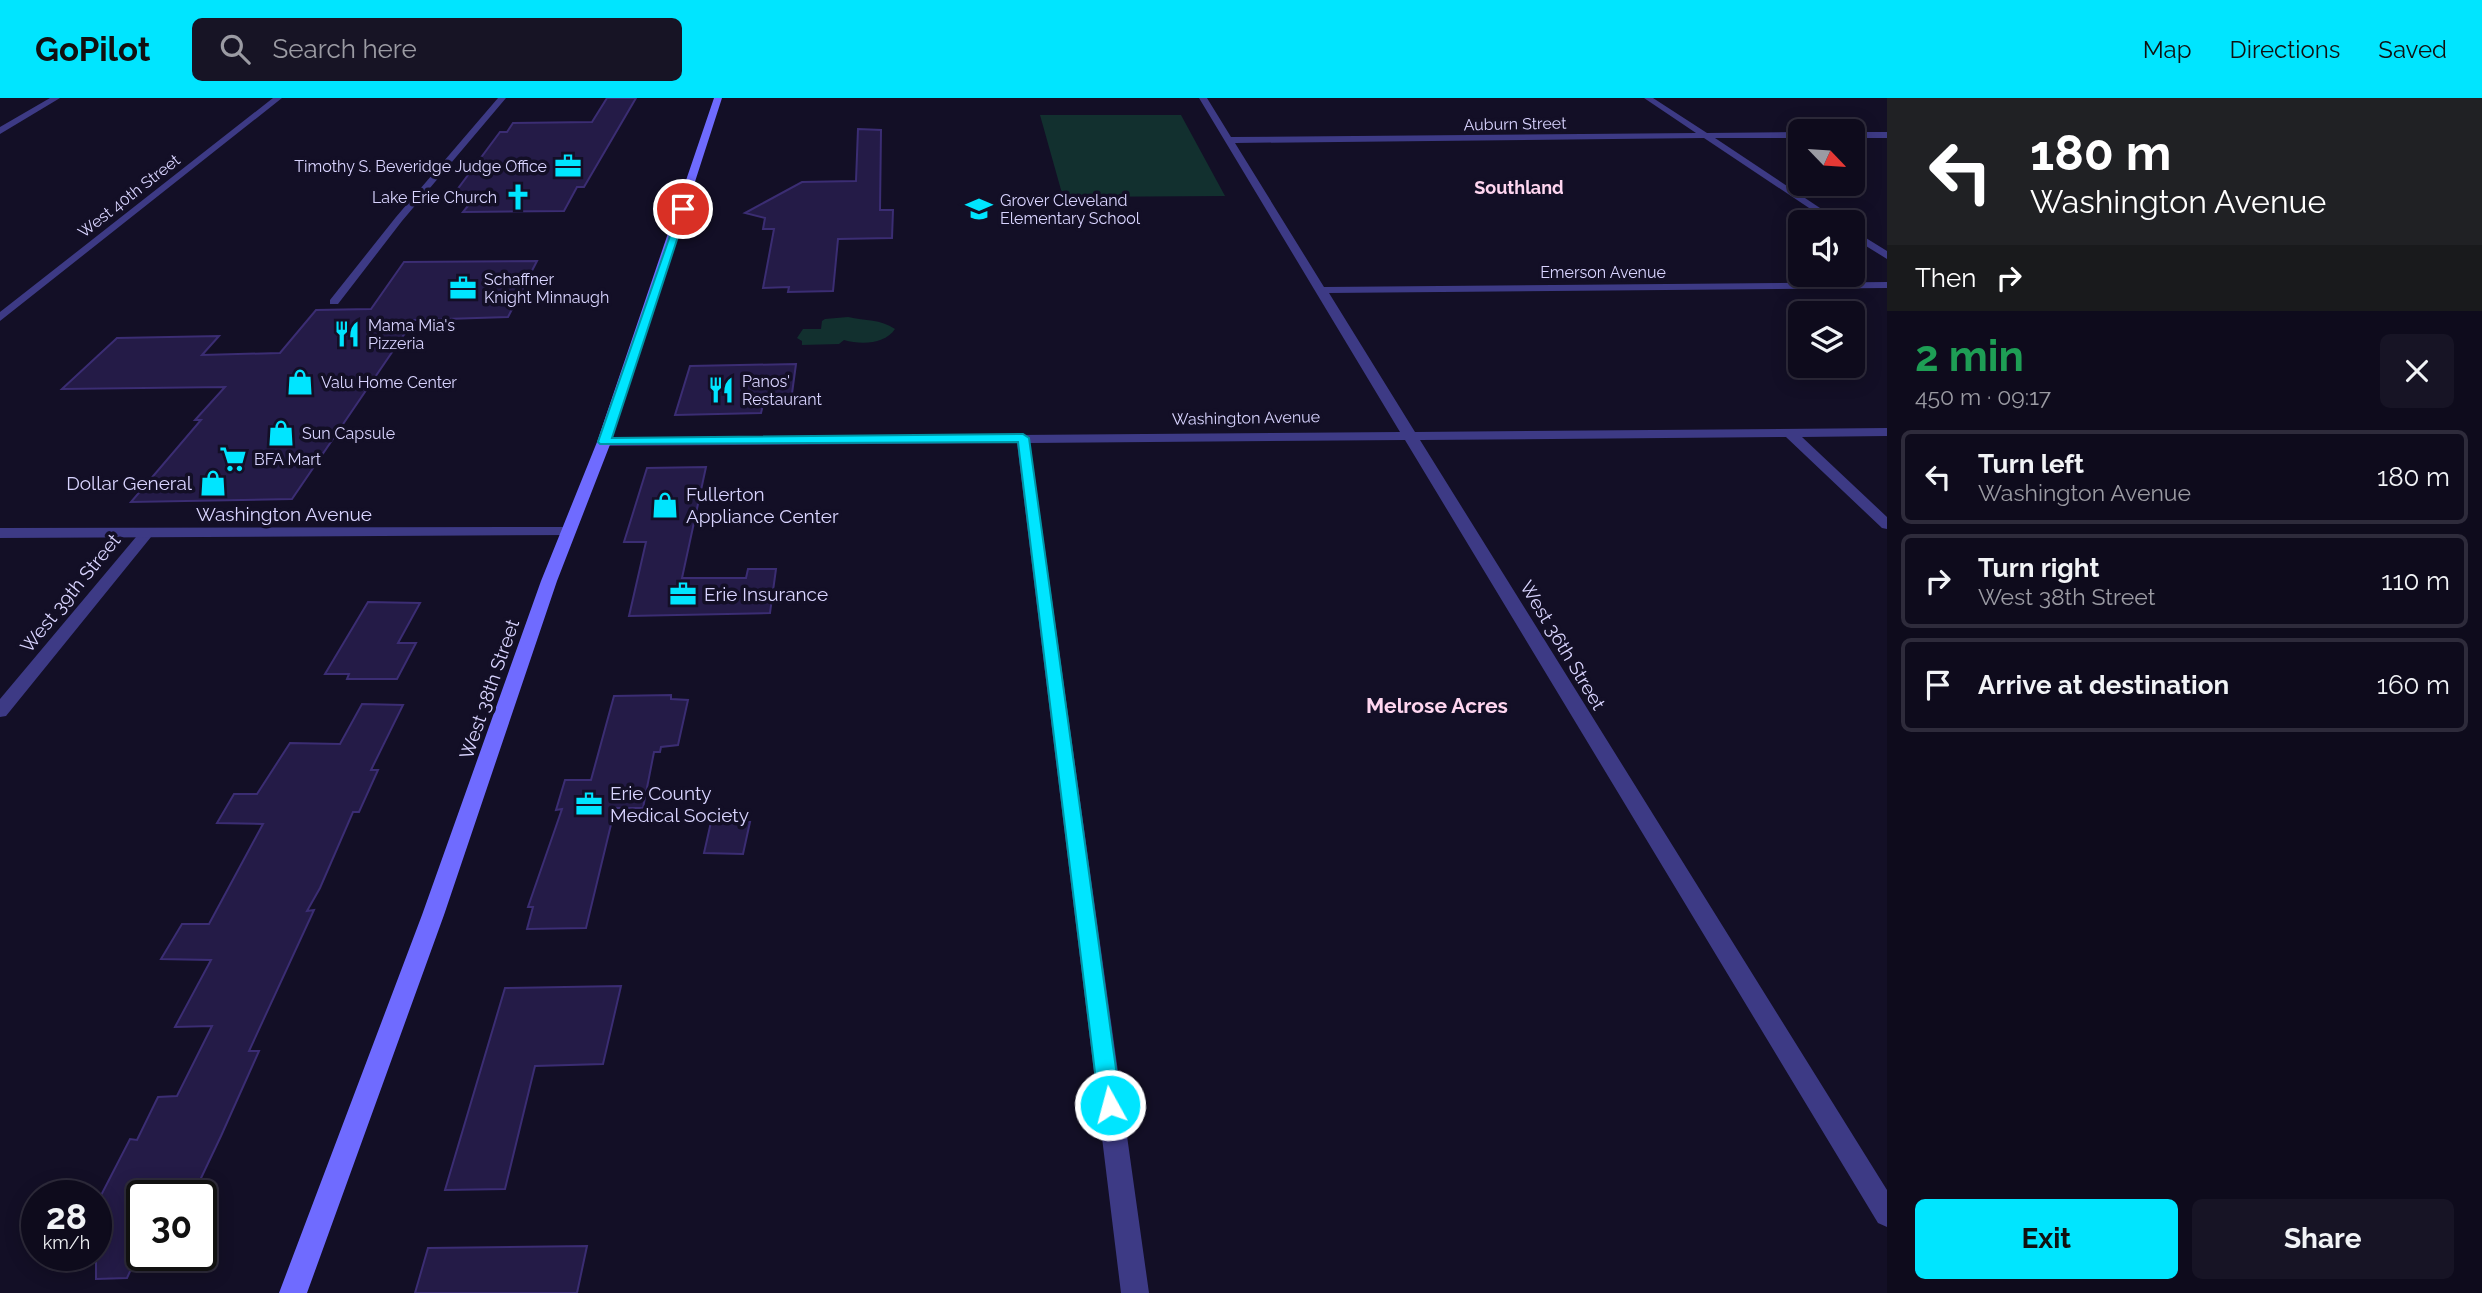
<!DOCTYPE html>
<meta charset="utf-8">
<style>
body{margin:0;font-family:Raleway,sans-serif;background:#171425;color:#f1f3f6;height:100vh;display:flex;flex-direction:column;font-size:26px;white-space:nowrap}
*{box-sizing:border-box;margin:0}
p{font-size:23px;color:#9b9ba3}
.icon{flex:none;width:38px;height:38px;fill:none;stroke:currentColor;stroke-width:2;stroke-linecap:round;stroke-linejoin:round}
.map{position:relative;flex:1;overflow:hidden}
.drawer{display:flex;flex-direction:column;background:#0e0b1c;width:595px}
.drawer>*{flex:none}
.top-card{background:#202124;color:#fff;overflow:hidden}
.needle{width:46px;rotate:115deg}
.tools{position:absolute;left:1788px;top:21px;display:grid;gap:14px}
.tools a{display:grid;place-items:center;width:77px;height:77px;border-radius:10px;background:#0e0b1c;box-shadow:0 4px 18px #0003,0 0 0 2px #2e2b3b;font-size:35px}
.speed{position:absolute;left:21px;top:1082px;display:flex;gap:14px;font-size:35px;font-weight:700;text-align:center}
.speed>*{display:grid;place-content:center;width:91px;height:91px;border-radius:50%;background:#0e0b1c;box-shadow:0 4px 18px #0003,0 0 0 2px #2e2b3b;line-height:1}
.speed small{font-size:18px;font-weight:400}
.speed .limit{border:4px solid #111;border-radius:10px;background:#fff;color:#111}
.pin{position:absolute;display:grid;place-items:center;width:60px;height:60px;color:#fff;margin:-30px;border:4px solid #fff;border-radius:50%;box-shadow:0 2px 7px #0007}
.me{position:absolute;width:77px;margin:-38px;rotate:353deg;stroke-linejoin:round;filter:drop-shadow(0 0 5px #0008)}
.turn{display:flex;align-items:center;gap:24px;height:147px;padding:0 28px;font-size:32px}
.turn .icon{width:91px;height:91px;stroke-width:2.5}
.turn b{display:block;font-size:49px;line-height:60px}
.then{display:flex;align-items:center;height:66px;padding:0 28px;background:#0003;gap:14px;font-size:26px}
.round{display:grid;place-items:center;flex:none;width:74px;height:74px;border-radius:10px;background:#171425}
.head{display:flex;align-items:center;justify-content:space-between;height:119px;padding:0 28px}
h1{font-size:42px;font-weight:700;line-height:52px;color:#1e9e55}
.primary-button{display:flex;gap:14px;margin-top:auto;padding:14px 28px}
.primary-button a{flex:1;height:80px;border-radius:10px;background:#00e5ff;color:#111;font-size:28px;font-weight:700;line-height:80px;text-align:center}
.primary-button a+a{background:#171425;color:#f1f3f6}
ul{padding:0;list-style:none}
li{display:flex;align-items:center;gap:21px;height:94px;margin:0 14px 10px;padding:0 14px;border:4px solid #2e2b3b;border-radius:10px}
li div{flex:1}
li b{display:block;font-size:26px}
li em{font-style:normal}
header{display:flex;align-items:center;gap:42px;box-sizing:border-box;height:98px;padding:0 35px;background:#00e5ff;color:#111}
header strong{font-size:33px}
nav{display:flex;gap:38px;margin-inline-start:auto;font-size:24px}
.search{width:490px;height:63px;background:#171425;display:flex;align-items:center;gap:18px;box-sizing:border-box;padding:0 24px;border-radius:10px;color:#9b9ba3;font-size:26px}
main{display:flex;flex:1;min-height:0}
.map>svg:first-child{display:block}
</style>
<header>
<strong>GoPilot</strong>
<div class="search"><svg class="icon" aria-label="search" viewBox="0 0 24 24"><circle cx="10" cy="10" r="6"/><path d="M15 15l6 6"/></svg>Search here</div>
<nav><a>Map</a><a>Directions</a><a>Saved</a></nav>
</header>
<main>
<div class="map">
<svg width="1887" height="1195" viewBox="0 0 1887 1195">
<rect width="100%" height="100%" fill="#130f26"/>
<path fill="#12302f" d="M1181,17L1225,98L1063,99L1040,17Z
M848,219C866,223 880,221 895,231C885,246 862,247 844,242L839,246L802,247V243L797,240L803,231H821L822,223L825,221Z"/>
<path fill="#241b47" stroke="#3b2d73" stroke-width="2" d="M607,0H636L584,89H577L564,113L463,114L476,98L454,96L500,34H507L513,25L592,24Z
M858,31L881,32L880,112H893L892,140L838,141L833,193L788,194L789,189L763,190L774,131H763L765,120L745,115L802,84L856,83Z
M537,163L508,219L414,222L292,401L131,404L201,322H195L225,289L62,291L117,240L219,238L202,257L280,255L316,212L371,211L404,164Z
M796,266L791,303H764L761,315L675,317L690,268Z
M706,369L682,480H746L748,471H776L770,515L629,518L646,444H624L647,370Z
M368,504L420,505L398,545H416L397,581H347L349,576H325Z
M671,597V601L688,602L678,647L661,649L660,654H654L643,710H615L586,830L527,831L533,809H528L562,711L556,712L565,682H591L614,598Z
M362,606L403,607L371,672H378L359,714H353L320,790L307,813L314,812L249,953H259L221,1038L193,1097H142V1147L127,1180L96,1181V1107L130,1041L137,1042L158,999L177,998L212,928L175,929L211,862L161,861L182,826H209L263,726L217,725L234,696H257L290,645L340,646Z
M711,724H750L743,756L704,755Z
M621,888L603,966L535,968L505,1091L445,1092L505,890Z
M587,1148L577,1195H415L428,1150Z"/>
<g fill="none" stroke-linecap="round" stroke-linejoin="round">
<path fill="#3d3a85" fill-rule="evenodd" d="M50,0H60L0,36V29Z
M273,0H282L0,223V214Z
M498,0H506L402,123L338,206H330V202L396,119Z
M1199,0H1207L1231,39L1696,35L1644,0H1653L1707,35L1801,34V40H1715L1841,124H1830L1704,40L1235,45L1324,189L1887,184V190L1329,195L1415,334L1887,330V338L1802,339L1887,419V431L1882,430L1786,339L1420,342L1887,1092V1129L1878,1125L1405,342L1030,345L1149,1195H1121L1017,345L604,348L597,344L604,340L1400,334Z
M1853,34H1887V40H1853Z
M1853,132L1887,153V161L1853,140Z
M146,431L151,433L153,436L151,439L6,618L0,619V601L141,433Z"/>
<path fill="#3d3a85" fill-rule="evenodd" d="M568,429L575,434L573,437L0,440V430Z"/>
<path fill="#6f6bff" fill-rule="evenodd" d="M714,0H722L611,344L557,483L444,817L307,1195H279L422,817L541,483L597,344Z"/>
</g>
<path fill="#00e5ff" stroke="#0095a6" stroke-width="2" d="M680,109L687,111L612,340L1023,336L1029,340L1121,1007L1118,1015L1110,1018L1102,1015L1099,1007L1018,344L600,346L598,344Z"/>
<defs>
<g id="office-bare" transform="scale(2.1)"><path d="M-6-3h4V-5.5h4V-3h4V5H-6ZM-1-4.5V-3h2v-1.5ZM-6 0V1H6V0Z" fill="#00e5ff" stroke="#130f26" stroke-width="2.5" paint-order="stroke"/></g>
<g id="church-bare" transform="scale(2.1)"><path d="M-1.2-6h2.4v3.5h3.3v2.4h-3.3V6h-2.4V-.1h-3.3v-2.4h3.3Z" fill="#00e5ff" stroke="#130f26" stroke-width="2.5" paint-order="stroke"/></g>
<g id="school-bare" transform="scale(2.1)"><path d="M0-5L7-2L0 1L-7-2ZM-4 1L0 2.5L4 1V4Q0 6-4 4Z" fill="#00e5ff" stroke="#130f26" stroke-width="2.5" paint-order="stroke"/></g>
<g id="restaurant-bare" transform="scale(2.1)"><path d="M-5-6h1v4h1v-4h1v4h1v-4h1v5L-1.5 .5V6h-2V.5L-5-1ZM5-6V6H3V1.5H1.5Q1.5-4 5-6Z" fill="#00e5ff" stroke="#130f26" stroke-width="2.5" paint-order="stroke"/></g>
<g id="shop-bare" transform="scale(2.1)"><path d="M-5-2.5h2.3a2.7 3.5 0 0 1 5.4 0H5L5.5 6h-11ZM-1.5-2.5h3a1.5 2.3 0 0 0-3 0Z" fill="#00e5ff" stroke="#130f26" stroke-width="2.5" paint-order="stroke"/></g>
<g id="supermarket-bare" transform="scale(2.1)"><path d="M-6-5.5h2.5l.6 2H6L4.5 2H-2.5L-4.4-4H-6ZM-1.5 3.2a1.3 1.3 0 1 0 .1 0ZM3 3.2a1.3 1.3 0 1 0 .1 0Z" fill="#00e5ff" stroke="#130f26" stroke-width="2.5" paint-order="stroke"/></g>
</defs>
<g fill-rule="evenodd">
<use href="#office-bare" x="568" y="68"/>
<use href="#church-bare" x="518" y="99"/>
<use href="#school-bare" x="979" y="111"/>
<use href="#office-bare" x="463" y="190"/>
<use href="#restaurant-bare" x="347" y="236"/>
<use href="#shop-bare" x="300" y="284"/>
<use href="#restaurant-bare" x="721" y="292"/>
<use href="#shop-bare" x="281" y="335"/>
<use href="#supermarket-bare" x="233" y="361"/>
<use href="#shop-bare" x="213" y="385"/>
<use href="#shop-bare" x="665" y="407"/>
<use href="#office-bare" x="683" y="496"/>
<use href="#office-bare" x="589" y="706"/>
</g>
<g text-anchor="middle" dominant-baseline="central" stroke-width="7" stroke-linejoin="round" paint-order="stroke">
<g font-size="16" fill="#d9d4ff" stroke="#130f26">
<text transform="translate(1515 26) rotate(-1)">Auburn Street</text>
<text transform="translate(129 98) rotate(-38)">West 40th Street</text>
<text x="1603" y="174">Emerson Avenue</text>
<text transform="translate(1246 320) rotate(-1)">Washington Avenue</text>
</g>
<g font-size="16" fill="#d9d4ff" stroke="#130f26" text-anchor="start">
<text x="547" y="68" text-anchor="end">Timothy S. Beveridge Judge Office</text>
<text x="497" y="99" text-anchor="end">Lake Erie Church</text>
<text x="1000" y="102">Grover Cleveland<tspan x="1000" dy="18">Elementary School</tspan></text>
<text x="484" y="181">Schaffner<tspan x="484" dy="18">Knight Minnaugh</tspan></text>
<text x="368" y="227">Mama Mia's<tspan x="368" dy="18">Pizzeria</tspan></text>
<text x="742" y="283">Panos'<tspan x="742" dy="18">Restaurant</tspan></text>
<text x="321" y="284">Valu Home Center</text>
<text x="302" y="335">Sun Capsule</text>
<text x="254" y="361">BFA Mart</text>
</g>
<g font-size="18" font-weight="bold" fill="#ffd6f0" stroke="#130f26">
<text x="1519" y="89">Southland</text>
</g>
<g font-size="19" fill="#d9d4ff" stroke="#130f26" text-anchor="start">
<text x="192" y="385" text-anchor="end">Dollar General</text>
<text x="686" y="396">Fullerton<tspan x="686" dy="22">Appliance Center</tspan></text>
<text x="704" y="496">Erie Insurance</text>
<text x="610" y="695">Erie County<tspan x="610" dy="22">Medical Society</tspan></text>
</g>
<g font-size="19" fill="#d9d4ff" stroke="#130f26">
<text x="284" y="416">Washington Avenue</text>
<text transform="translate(70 495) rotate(-51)">West 39th Street</text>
<text transform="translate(1563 547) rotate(59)">West 36th Street</text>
<text transform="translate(489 591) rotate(-71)">West 38th Street</text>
</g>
<g font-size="21" font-weight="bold" fill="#ffd6f0" stroke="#130f26">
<text x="1437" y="607">Melrose Acres</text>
</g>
</g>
</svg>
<div class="tools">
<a><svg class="needle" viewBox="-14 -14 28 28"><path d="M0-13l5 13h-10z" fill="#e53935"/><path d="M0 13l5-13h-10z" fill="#9b9ba3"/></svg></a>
<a><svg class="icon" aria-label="sound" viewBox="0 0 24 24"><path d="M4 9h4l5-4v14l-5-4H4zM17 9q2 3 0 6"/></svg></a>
<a><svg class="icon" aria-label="layers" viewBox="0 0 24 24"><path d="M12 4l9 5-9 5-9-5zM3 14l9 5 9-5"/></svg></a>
</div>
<div class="speed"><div>28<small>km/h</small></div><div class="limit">30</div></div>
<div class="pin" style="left:683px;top:111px;background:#d93025"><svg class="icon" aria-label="arrive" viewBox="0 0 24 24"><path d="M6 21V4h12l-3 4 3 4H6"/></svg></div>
<svg class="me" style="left:1110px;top:1007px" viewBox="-20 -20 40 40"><circle r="17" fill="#00e5ff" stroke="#fff" stroke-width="3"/><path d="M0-11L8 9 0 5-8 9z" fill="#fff"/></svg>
</div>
<section class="drawer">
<div class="top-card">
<div class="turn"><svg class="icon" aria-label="left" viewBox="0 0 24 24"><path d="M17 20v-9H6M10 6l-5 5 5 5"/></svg><div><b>180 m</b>Washington Avenue</div></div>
<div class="then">Then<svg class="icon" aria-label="right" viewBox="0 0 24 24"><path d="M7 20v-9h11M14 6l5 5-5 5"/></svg></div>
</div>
<div class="head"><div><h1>2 min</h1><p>450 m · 09:17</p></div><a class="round"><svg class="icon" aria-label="close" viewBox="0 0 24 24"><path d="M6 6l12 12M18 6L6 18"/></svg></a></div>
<ul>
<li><svg class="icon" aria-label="left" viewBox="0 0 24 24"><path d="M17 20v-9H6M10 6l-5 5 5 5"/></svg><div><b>Turn left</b><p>Washington Avenue</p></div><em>180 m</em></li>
<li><svg class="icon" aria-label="right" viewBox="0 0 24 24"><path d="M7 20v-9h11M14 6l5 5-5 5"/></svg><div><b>Turn right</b><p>West 38th Street</p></div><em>110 m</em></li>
<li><svg class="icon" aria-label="arrive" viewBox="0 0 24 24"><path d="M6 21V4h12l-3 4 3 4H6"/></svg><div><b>Arrive at destination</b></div><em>160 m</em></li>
</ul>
<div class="primary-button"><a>Exit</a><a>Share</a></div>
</section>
</main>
